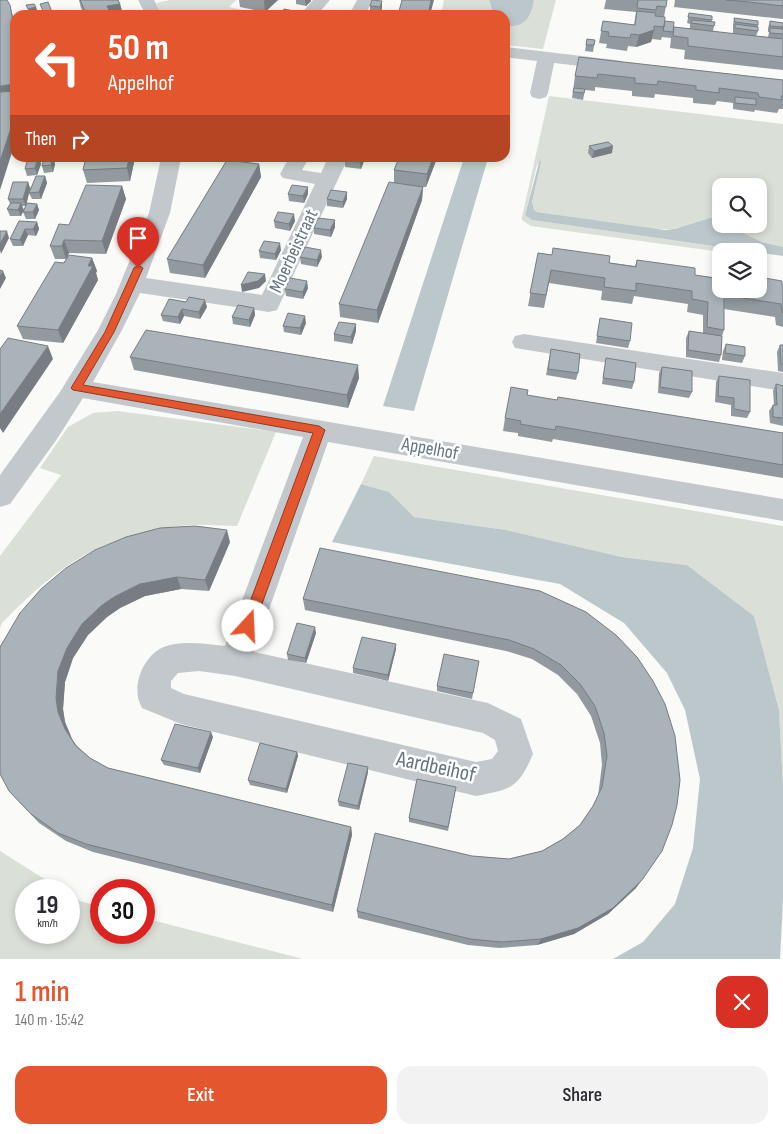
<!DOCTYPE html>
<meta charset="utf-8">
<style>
body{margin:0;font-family:"Sofia Sans Condensed",sans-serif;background:#f2f2f3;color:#2b2b33;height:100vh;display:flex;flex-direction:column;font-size:19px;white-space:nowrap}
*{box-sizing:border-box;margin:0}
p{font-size:16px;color:#7c7c81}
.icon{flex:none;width:28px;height:28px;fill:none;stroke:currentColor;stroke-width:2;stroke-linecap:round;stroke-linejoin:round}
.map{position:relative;height:959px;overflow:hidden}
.sheet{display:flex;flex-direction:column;background:#fff;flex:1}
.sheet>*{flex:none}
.banner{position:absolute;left:10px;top:10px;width:500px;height:152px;border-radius:15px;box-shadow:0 2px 8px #0003;background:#e4572e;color:#fff;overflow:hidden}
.buttons{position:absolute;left:712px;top:178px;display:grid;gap:10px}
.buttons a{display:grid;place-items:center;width:55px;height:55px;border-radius:10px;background:#fff;box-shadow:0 2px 8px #0003;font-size:25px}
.speed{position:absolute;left:15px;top:879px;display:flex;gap:10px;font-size:25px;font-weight:700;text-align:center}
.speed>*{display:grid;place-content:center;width:65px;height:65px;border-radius:50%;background:#fff;box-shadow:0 2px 8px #0003;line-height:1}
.speed small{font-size:12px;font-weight:400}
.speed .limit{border:8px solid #d22;background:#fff;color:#111}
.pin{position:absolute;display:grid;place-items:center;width:42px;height:42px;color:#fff;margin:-51px -21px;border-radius:50% 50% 50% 0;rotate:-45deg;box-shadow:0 0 5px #0007}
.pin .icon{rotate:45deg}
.me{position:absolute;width:55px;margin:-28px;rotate:20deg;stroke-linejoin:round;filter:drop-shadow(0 0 4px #0008)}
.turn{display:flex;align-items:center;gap:18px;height:105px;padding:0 15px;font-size:22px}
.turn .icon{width:65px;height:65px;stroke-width:2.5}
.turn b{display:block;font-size:35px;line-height:42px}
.then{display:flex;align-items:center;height:48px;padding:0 15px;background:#0003;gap:10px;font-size:19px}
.round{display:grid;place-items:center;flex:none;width:52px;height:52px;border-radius:15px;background:#f2f2f3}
.overview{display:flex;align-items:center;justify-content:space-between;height:85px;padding:0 15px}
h1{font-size:30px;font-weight:600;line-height:38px;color:#e4572e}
.button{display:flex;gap:10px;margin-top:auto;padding:10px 15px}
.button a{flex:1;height:58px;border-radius:15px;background:#e4572e;color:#fff;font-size:20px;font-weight:600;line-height:58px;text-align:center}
.button a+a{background:#f2f2f3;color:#2b2b33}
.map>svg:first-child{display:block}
</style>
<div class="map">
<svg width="783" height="959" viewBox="0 0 783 959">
<rect width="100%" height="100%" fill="#fafaf8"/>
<path fill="#dadfd7" d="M170,0H236L229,7L265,15H162L156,3Z
M444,0H489L494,15H441Z
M534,0H556L543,49L505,45V26C525,28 531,18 534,0Z
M549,96L783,124V247L762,242L725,224H759V186H721V222L713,217L673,229H654L537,212L534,210L532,202L541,163L537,165L525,215L532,220L748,251L721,252L531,226L522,220V217Z
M118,411L276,432L237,526C222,526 206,524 191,525C181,525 170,528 160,530C90,541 50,574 2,623L0,628V556L61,475L40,468L68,427L93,413Z
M374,456L783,526V786L779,710L754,616L687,565L622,557L506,530L414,517L389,492L361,484Z
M0,851L62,890H26V932H69V894L80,901L101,907V932H144V918L303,959H0Z"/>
<path fill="#bbc7cb" d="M489,0H534C531,18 525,28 505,26V15H494Z
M464,158H488L414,411L383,406Z
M540,159L541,163L532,202L534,210L537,212L665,230L674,229L713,217L721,222V224H725L762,242L783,247V256L532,220L525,215Z
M361,484L389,492L414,517L506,530L622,557L687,565L754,616L779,710L783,786V899L780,959H613L643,942L675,904L693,848L700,779L685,710L667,673L624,623L560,584L332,542Z"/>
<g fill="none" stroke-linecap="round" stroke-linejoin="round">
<path fill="#c3c8cc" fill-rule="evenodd" d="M138,0H154L162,15H146Z
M313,0H330L317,15H300Z
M357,0H373L365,15H349Z
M505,47L615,60L621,61L624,65L621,69L615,70L554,63L548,93L546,97L539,99L532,97L530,93L537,61L505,57Z
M161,158H181L170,213L146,278L262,295L315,184L283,178L280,174L289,158H309L302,170L321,173L328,158H348L277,310L269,312L140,293L122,330L93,382L783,499V521L328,442L254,652L488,703L521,719L533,754C518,789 511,789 476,796L181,724L142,708C141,705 138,700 138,697C134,676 149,649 170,645C188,641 207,644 225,646L303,437L83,398L57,439L10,504L0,507V475L60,392L98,330L116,294L149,213ZM199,671L235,676L483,733L495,740L498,751L492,759L476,762L184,694L171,688V681L178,673Z
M524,334L783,373V391L515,348L512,342L515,336Z"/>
</g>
<path fill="#929a9f" d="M79,0H118L120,4L123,15H85L81,8Z
M239,0H278L265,12L240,7Z
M296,0H311V1L306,6L296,4Z
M606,0H667L664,17L665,21L673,31L690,29V24L687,23L689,13L712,20L711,22L714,26L713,31L733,34V25L734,18L758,25V31L756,36L768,37L769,32H768V28L770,21L783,23V70L684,59L685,50L670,48L671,38L662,37L661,40L652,39L651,42L636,47L628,46L627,51L606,48L607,44L599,43L603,21L634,25L636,12L604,9Z
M675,0H783V19L674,7Z
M382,1V7L381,13L370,12V6Z
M281,12L294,15H281Z
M587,39L595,40L593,52L585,51Z
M579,57L783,80V109H779L777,113L755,110L754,112L733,109V103L717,101L715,105L693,103V98L655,94L654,98L632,96V91L595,87V91L585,90L583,100L572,98L575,76Z
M589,146L612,153L592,158L588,153Z
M39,158L41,164L37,175L27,176L25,169Z
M53,158L55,164L53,172L44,173L42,166Z
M86,158H135L130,181L87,183L83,170Z
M209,158H235L233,161L259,164L261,177L205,278L170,273L167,259L227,160Z
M437,158L426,187H423L422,200L378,323L340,317L339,304L394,183V170Z
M345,160L364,161L361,169L345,167Z
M45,176L47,183L41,199H32L29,193L26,206H22L21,216H10L7,209L10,204L8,199L28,182L30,188Z
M122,186L126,199L106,254L69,253L67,259L92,258L97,271L96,273L98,280L63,343L23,339L17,326L66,259H55L50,246L69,225Z
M288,194H308L304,203L289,201Z
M327,199H347L343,208L327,206Z
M37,204L39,210L35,219H26L23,212Z
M335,220V227L331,237L314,234V228Z
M19,221L37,222L39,229L36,236L28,235L23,246H13L10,239Z
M274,221H295L290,231L275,228Z
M281,250L276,260L260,258L259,251Z
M538,253L635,266L637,260L695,275L719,278L721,273V289L783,287V327L776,325L775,317L724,309V330L722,336L721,355L719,362L686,357V338L689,331L703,333V315L687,312L688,304L634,296L632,304L617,302L601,300L602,291L549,283L544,308L528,306Z
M300,257H322L317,267L301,264Z
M308,288L303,299L286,296L285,289Z
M186,302L207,307L200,319L184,316L180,324L163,321L161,315Z
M254,308L255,315L250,327L233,324L232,317Z
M600,318L630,341L628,348L596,343Z
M306,323L301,335L284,332L283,326Z
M356,324V331L352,344L334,341V334Z
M726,344L745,356L742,363L722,360L723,351Z
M780,345H783V372L778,371L777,352Z
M551,349L578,373L576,380L546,375Z
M130,357L359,378L348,408L134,370Z
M606,358L634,382L632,389L602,384Z
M662,367L692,392L689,398L658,393L659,373Z
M719,376L750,412L747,418L731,416V405L715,402L716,382Z
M776,384L783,386V426L770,423L769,411L773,405H774L773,391Z
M557,400L783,433V478L553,439L552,442L518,436V433L503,431L505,418Z
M230,542L209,591L181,589L145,596L120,608L107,617L88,635L73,658L65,682L63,709L65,722L72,739L77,746L90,758L108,768L351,827L352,835L333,912L93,852L66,841L39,823L9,791L0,647Z
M303,599L586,612L636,888L608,914L574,934L537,945L499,948L468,945L358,918L357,911L472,856L509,859L542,851L563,839L580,825L592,808L598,796L602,765L600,743L591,716L577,694L558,675L532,659L506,651L305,610Z
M316,633L306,663L288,660L287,654Z
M396,649L388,681L353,673V668Z
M479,661L472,699L437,691V686Z
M213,737L200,773L164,765L161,760Z
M297,752L298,756L287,793L250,785L248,780Z
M368,772L359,810L339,806L338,801Z
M456,787L448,831L409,822V818Z"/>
<path fill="#777d82" d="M264,0H278L265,12Z
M305,0H311V1L306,6Z
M431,0H434L430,15H428Z
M382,1V7L381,13L380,7Z
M120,4L123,15H90V14L107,6Z
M10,5L15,25V33Z
M36,7L38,13L30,15L28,9Z
M88,10L89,15H86L85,11Z
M52,12L53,15H45L44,13Z
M654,30L651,42L636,47L639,35Z
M15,84V98L0,99V86Z
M15,116V143L0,190V161Z
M613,146L612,153L592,158L594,151Z
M39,158L41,164L37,175L35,168Z
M53,158L55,164L53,172L51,165Z
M129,158H135L130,181L127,168Z
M362,158H364V161L361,169L360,162Z
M433,158H437L426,187L427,174Z
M259,164L261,177L205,278L203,265Z
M45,176L47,183L41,199L39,192Z
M28,182L30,188L26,206L23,199Z
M122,186L126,199L106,254L102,241Z
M308,187V194L304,203L303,196Z
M423,187L422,200L378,323L377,310Z
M347,192V199L343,208V202Z
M21,203L24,210L21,216L18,210Z
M37,204L39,210L35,219L33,212Z
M294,214L295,221L290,231L289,224Z
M335,220V227L331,237L330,230Z
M37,222L39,229L36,236L33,229Z
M25,229L28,235L23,246L20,240Z
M7,231L9,238L1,254L0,250V244Z
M64,240L69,253L66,259L62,246Z
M280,243L281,250L276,260L275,254Z
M321,250L322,257L317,267V260Z
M92,258L97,271L96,273L98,280L63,343L58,330Z
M3,271L6,278L0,289V277Z
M265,274L266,281L259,288L242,292L241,285Z
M307,281L308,288L303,299V292Z
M205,300L207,307L200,319L199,312Z
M254,308L255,315L250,327L249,320Z
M182,309L184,316L180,324L178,317Z
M305,316L306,323L301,335L300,328Z
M356,324V331L352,344L351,337Z
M48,346L53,359L3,433L0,428V414Z
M358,365L359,378L348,408L347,395Z
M227,530L230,542L209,591L205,580Z
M177,577L181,589L145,596L120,608L107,617L88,635L73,658L65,682L63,709L65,722L72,739L65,729L58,712L56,698L58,671L67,648L82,624L101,606L114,597L140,584Z
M315,627L316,633L306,663L305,658Z
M396,644V649L388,681V675Z
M211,732L213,737L200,773L198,768Z
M297,752L298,756L287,793L286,789Z
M368,767V772L359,810L358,806Z
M351,827L352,835L333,912L332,905Z
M642,880L636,888L608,914L574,934L537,945L541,939Z"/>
<path fill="#aab3b9" stroke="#777d82" d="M0,0H7L10,5L15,33V84L0,86Z
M80,0H118L120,4L107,6L109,10L90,14L88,10L85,11Z
M372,0L382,1L380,7L370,6Z
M402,0H431L428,15H398Z
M638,0H667L666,7L657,6L656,10L637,8Z
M726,0H783V6L749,2Z
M48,2L52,12L44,13L40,4Z
M34,4L36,7L28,9L26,5Z
M284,9L294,11L291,14L281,12Z
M637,11L656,13L655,16L665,17L664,27L654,26V30L639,35L631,34L630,38L608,36L609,32L601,31L603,21L635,25Z
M689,13L712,16V20L688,17Z
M734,18L758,21V25L735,22Z
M692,20L715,22L714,26L691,23Z
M665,21L674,22L673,32L663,31Z
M770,21L783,23V27L770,26Z
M735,24L758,27V31L735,28Z
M674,27L783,39V57L688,46V38L673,36Z
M770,28L783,29V34L770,33Z
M587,39L595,40L594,45H586Z
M579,57L783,80V96H781L782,100L759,97L758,93L719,88V93L696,90V86L658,81L657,85L635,83V78L598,74L597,78L575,76Z
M574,88L585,89L584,93L573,92Z
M15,91V116L0,161V92Z
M735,97L756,99V105L735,103Z
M608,142L613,146L594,151L589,146Z
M28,158H38L35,168L25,169Z
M44,158H53L51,165L42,166Z
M86,158H129L127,168L83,170Z
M346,158H362L360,162L345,160Z
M399,158H433L427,174L394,170Z
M227,160L259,164L203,265L167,259Z
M36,176H45L39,192L29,193Z
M13,182H28L23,199H8Z
M389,182L423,187L377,310L339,304Z
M86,185L122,186L102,241L64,240L62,246H50L59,224L69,225Z
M292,185L308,187L303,196L288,194Z
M331,190L347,192L343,202L327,199Z
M11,203H21L18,210L7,209Z
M27,203L37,204L33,212H23Z
M278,212L294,214L289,224L274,221Z
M318,218L335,220L330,230L314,228Z
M19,221L37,222L33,229H25L20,240L10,239Z
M0,231H7L0,244Z
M264,241L280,243L275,254L259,251Z
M305,247L321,250L317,260L300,257Z
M553,248L610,256L609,263L623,265L636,267L637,260L695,268V275L721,279V289H759V277L782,281V287H783V313L782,312L781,304L724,295V330L707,327L708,302L692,299V291L636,283V291L604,287L605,278L551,270L546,295L530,293L538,253L552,255Z
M69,255L92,258L88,266H93L58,330L17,326L55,262L64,263Z
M0,270L3,271L0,277Z
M248,272L265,274L258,281L241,285Z
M290,278L307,281L303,292L285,289Z
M189,297L205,300L199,312L182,309L178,317L161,315L169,299L186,302Z
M238,305L254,308L249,320L232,317Z
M288,313L305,316L300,328L283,326Z
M600,318L632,323L630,341L597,336Z
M339,322L356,324L351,337L334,334Z
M146,330L358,365L347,395L130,357Z
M689,331L722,336L721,355L688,350Z
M8,338L48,346L0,414V349Z
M726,344L745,347V356L725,353Z
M780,345H783V364H781Z
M551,349L580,354L578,373L548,369Z
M606,358L636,363L634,382L603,378Z
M662,367L692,371V392L660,387Z
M719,376L750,380V412L734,409V398L718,396Z
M776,384L783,386V418L773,417V405H777Z
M511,387L528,390L527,395L557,400L558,397L783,433V465L556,426L555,430L520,424L521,421L505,418Z
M195,526L227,530L205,580L177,577L140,584L114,597L101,606L82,624L67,648L58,671L56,698L58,712L65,729L76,746L90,758L108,768L351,827L332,905L86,844L58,833L31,814L9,791L0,774V647L20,613L41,589L66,568L95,550L126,537L160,528Z
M320,548L540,591L586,612L616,635L637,657L653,681L665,704L675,736L680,780L677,805L672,825L662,851L642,880L613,908L578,928L541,939L502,942L470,939L357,911L375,833L472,856L509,859L542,851L563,839L580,825L593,806L602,787L607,756L604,733L595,706L580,684L561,665L534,649L509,640L303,599Z
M297,623L315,627L305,658L287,654Z
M362,637L396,644L388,675L353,668Z
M444,654L479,661L473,693L437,686Z
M175,724L211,732L198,768L161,760Z
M260,743L297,752L286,789L248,780Z
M348,763L368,767L358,806L338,801Z
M417,779L456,787L448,827L409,818Z"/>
<path fill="#e4572e" stroke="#94391e" d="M138,265L143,268L114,332L83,385L319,426L325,430L254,626L252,630L248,632L243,630L241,626L313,433L73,390L71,388L105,332L134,268Z"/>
<g text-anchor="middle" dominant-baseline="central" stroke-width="5" stroke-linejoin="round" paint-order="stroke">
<g font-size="19" fill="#657683" stroke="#fff">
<text transform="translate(294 251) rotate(-65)">Moerbeistraat</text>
<text transform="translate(430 449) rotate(10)">Appelhof</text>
</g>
<g font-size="22" fill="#657683" stroke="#fff">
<text transform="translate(436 767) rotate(12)">Aardbeihof</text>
</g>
</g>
</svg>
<div class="buttons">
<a><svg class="icon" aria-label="search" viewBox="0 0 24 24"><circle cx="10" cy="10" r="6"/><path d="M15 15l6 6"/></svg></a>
<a><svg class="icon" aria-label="layers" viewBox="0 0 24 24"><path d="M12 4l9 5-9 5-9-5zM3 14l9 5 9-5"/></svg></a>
</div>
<div class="speed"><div>19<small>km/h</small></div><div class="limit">30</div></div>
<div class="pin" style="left:138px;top:268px;background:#d93025"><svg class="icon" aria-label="arrive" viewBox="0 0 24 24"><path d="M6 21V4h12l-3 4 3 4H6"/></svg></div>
<svg class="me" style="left:248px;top:626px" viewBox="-20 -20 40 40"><circle r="19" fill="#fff"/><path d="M0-13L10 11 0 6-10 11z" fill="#e4572e"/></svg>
<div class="banner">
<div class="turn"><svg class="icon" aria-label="left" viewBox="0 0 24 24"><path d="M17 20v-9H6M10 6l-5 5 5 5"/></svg><div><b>50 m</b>Appelhof</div></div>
<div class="then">Then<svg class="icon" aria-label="right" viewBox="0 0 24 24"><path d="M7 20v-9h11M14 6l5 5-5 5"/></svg></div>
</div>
</div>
<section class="sheet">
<div class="overview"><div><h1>1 min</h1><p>140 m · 15:42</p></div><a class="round" style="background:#d93025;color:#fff"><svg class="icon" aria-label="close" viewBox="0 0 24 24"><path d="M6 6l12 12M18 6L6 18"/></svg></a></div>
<div class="button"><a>Exit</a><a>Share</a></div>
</section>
